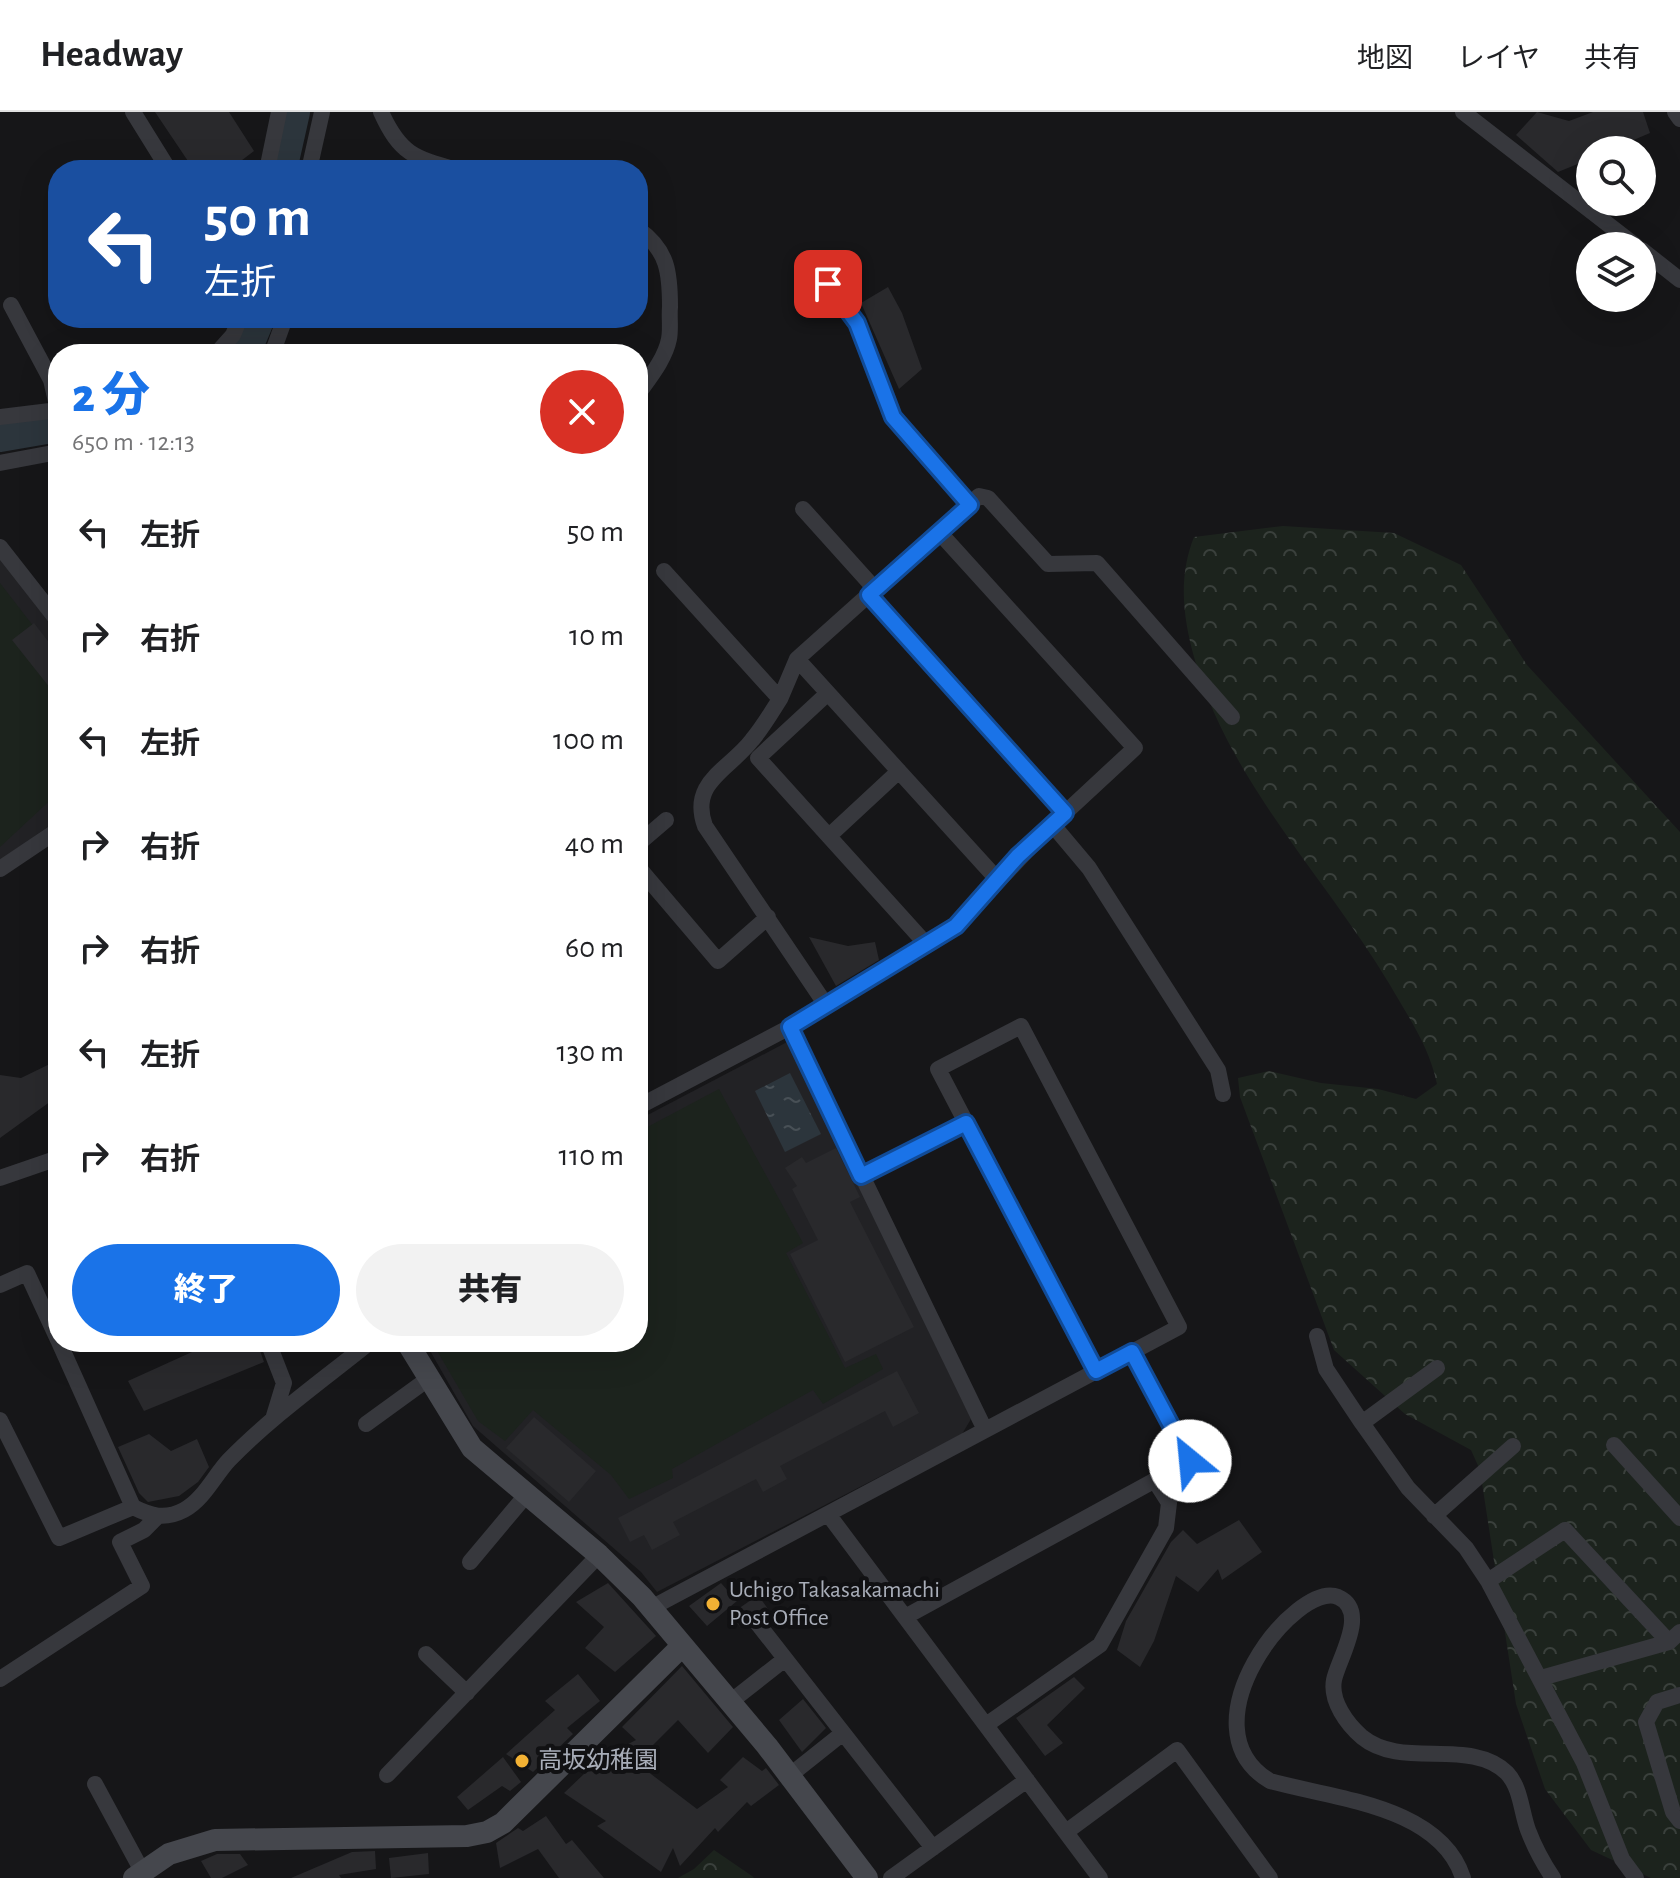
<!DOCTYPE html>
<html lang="ja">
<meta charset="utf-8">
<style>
body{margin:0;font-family:"Alegreya Sans","Noto Sans JP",sans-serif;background:#f2f2f2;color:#202124;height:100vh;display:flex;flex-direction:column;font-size:30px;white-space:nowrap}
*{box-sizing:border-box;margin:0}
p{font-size:26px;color:#757577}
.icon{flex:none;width:44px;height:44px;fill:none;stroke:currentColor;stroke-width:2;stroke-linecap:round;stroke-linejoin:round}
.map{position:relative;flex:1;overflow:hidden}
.drawer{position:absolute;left:48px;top:232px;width:600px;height:1008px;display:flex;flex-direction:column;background:#fff;border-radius:32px;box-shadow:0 8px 32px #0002}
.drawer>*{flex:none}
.guide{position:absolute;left:48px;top:48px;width:600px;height:168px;border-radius:32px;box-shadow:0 8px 32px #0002;background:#1a4fa0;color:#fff;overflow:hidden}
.tools{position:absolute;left:1576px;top:24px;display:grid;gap:16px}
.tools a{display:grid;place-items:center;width:80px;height:80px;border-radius:50%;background:#fff;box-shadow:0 8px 32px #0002;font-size:40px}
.pin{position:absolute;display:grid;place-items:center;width:68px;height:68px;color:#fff;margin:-34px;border-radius:16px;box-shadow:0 4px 12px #0006}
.me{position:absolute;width:88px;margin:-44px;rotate:332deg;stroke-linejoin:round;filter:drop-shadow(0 0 6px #0008)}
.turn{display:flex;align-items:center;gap:28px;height:168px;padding:0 24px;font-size:36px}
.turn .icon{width:104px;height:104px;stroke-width:2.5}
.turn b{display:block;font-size:56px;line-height:68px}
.round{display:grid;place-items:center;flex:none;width:84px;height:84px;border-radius:42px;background:#f2f2f2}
.overview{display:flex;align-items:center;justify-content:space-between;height:136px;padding:0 24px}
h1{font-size:48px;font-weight:800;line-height:60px;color:#1a73e8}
.action{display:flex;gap:16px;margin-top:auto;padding:16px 24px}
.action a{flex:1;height:92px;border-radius:48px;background:#1a73e8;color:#fff;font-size:32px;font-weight:800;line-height:92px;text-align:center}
.action a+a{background:#f2f2f2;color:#202124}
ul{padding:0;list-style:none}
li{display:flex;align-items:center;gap:24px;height:104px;padding:0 24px}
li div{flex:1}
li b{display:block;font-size:30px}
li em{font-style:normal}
header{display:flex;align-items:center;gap:48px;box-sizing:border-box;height:112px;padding:0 40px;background:#fff;border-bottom:2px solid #e0e0e0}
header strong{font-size:38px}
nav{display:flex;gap:44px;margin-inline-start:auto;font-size:28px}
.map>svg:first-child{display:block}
</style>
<header>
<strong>Headway</strong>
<nav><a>地図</a><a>レイヤ</a><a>共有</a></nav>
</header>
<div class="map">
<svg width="1680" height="1766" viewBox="0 0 1680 1766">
<defs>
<pattern id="forest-crowns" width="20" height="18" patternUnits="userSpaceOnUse" patternTransform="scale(2)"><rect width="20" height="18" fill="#1c231d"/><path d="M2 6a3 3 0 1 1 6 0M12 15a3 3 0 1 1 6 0" fill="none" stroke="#3a403c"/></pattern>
<pattern id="water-ripples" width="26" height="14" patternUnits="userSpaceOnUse" patternTransform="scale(2)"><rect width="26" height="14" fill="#2c353c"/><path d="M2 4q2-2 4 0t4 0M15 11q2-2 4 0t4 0" fill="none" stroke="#485056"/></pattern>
</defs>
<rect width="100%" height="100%" fill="#161618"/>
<path fill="#222225" d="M0,439L58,516V708L0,748Z
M789,929L971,1307L962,1322L657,1480L641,1460L473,1314L425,1230H638V1008Z"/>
<path fill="url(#forest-crowns)" d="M1283,414L1394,421L1461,453L1527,553L1680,720V1766H1651L1591,1738L1545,1677L1516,1592L1480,1358L1471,1338L1405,1302L1334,1238L1240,985L1238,966L1269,959L1321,971L1378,977L1416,987L1437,972C1429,934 1409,906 1390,873C1325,764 1229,670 1194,545C1183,505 1178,465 1194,425Z
M714,1738L752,1764L754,1766H678L694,1757Z"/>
<path fill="#1c231d" d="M0,471L58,546V681L0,735Z
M719,977L803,1131L786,1141L845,1256L876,1242L883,1257L823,1292L813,1278L672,1357L673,1366L629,1387L611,1363L533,1298L505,1329L478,1309L432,1230H638V1020Z"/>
<path fill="url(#water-ripples)" d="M790,961L821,1022L785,1040L755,979Z"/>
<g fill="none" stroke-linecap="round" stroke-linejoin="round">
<path stroke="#2c353c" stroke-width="32" d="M281,58L294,0
M244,242L259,206
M0,324L58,314"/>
</g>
<path fill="#29292c" d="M155,0H229L254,39L229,58H194Z
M1537,0L1569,9L1593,0H1643L1650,21L1610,38H1590V47L1558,60L1516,23Z
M888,175L902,201L922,257L899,277L861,191Z
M34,511L58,542V586L12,528Z
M809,825L848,834L875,830L879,848L836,874Z
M58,948V984L0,1026V963L21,966Z
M836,1036L860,1085L850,1090L914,1215L845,1250L790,1142L818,1128L792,1077L797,1074L785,1056L802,1045L806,1051Z
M214,1230H257L264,1250L144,1299L128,1269Z
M897,1259L919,1301L893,1315L885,1299L780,1354L787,1367L763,1380L756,1367L673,1410L680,1423L652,1438L644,1423L630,1430L618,1406Z
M534,1305L596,1359L569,1390L506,1336Z
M149,1322L171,1339L197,1327L209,1355L198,1370L179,1384L148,1390L139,1381L118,1335Z
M1239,1408L1262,1440L1222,1468L1218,1457L1198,1480L1176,1464L1154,1529L1140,1555L1117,1538L1126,1509L1171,1430L1183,1418L1197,1432Z
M608,1471L656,1524L615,1560L585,1536L604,1515L576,1490Z
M721,1471L737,1489L707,1514L689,1494Z
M758,1483L768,1497L752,1503L740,1515L731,1502Z
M682,1554L733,1615L708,1641L678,1608L642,1644L652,1654L647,1659L697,1697L728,1675L720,1668L743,1645L762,1659L766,1656L779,1673L751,1694L747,1690L718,1720L715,1716L680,1754L673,1736L661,1760L597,1714L606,1709L564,1681L584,1662L577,1657L586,1648L593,1650L636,1628L622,1615Z
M578,1562L600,1589L567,1616L573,1622L533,1660L506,1642L555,1598L545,1589Z
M1074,1565L1085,1576L1047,1613L1063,1631L1045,1644L1016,1606Z
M803,1587L826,1616L802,1640L779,1608Z
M503,1645L521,1670L510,1679L502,1674L468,1698L457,1685Z
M546,1704L566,1732L572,1728L604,1766H559L538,1737L500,1756L496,1731L518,1716L523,1719Z
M375,1739L376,1757L339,1763L341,1766H291L352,1740Z
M428,1741L429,1762L391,1766L389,1746Z
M217,1742H240L248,1753L222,1766H211L201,1749Z"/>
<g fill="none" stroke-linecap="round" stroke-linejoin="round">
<path stroke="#37383d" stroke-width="16" d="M133,0L169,58
M381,0C400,42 414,46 457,58
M1463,0L1636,134
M1675,0L1680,7
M267,58L279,0
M309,58L322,0
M638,117C668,138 670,161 670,195C669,205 671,217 669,227C665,247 650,265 638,282
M1642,138L1680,168
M828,172L857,211L893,305L970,393
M11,193L51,268L58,298
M216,242L233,223L240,206
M272,242L285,206
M0,305L58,298
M0,351L58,340
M803,397L875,477
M939,420L1135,636L1065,701
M0,435L58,509
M664,459L780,587C771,601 763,615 752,628C729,658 689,670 705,714L826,893
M869,483L1065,701L1052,712L1089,756L1218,958L1223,982
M797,547L997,767
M828,581L758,646L927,833
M780,587L797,547L979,384L988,386L1048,452L1097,451L1232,605
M829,724L899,659
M638,732L666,708
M638,755L718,849L768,805
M0,757L58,718
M638,882L640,881
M790,915L985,1318
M638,995L790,915L956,814L1052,712
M861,1064L966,1011
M0,1066L58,1046
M0,1173L27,1161L58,1228
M1317,1224L1326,1257L1362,1311L1437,1256
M59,1230L133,1395C151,1404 165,1408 184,1398C204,1387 214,1364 229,1348C272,1304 323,1268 370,1230
M268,1230L284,1271L273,1307
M0,1308L59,1426L133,1395
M1362,1311L1408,1376L1466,1436L1488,1469L1584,1651L1622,1747L1636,1766
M366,1312L428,1267
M1614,1333L1680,1406
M828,1402L1100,1766
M1434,1404L1513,1334
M470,1450L527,1382
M1488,1469L1565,1418L1669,1530
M651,1496L1179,1215L1021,914L938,957L1096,1259
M905,1505L1190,1349L1132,1240
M758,1512L933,1736
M426,1542L467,1581
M1541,1566L1669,1530L1680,1520
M0,1567L142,1474L120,1430L144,1418L156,1406
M1680,1583L1657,1590L1646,1610L1673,1700L1680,1709
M729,1591L785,1547
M986,1613L1100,1533L1166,1416L1169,1391L1155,1369
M387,1663L599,1443
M789,1664L843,1621
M95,1672L142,1759
M1066,1720L1177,1638L1270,1766
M891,1766L1027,1668
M1463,1766C1440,1694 1335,1687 1270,1669C1180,1615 1296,1468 1338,1485C1370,1499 1338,1547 1334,1568C1330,1589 1347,1612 1362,1625C1402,1658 1470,1625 1507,1661C1521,1676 1521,1699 1528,1718C1534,1734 1543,1751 1553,1766"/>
<path stroke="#45474d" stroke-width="22" d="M407,1230L472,1336L599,1443L642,1485L767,1634L867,1766
M134,1766L169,1742L215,1728L467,1724L487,1720L503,1711L682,1534"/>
</g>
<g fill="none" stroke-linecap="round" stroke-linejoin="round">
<g stroke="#114b97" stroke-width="20">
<path id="route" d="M828,172L857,211L893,305L970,393L869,483L1065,701L1018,744L956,814L790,915L861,1064L966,1011L1096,1259L1132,1240L1190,1349"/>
</g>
<use href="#route" stroke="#1a73e8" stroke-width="14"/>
</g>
<g fill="#f2b134" stroke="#111113" stroke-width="3">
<circle cx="713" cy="1492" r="8"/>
<circle cx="522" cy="1649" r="8"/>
</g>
<g text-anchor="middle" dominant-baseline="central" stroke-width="8" stroke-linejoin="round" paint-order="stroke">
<g font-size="24" fill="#a8adb8" stroke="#111113" text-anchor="start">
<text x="729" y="1478">Uchigo Takasakamachi<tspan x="729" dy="28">Post Office</tspan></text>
<text x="538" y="1649">高坂幼稚園</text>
</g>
</g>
</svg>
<div class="tools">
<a><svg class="icon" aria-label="search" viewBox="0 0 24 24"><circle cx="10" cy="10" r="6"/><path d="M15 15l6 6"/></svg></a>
<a><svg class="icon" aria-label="layers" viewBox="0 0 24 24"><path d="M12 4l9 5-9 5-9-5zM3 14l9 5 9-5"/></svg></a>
</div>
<div class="pin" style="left:828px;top:172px;background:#d93025"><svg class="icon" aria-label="arrive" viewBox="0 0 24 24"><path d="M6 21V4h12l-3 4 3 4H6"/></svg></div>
<svg class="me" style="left:1190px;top:1349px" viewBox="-20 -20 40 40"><circle r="19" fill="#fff"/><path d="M0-13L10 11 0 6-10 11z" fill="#1a73e8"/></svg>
<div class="guide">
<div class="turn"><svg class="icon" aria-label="left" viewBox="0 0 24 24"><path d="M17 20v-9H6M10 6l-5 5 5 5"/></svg><div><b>50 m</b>左折</div></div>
</div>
<section class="drawer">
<div class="overview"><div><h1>2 分</h1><p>650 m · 12:13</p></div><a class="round" style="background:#d93025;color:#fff"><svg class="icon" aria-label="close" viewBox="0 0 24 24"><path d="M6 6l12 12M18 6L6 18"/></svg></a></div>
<ul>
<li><svg class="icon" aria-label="left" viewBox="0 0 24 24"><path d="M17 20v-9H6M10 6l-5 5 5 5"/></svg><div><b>左折</b></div><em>50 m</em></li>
<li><svg class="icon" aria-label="right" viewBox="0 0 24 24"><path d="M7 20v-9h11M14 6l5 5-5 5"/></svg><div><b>右折</b></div><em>10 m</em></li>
<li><svg class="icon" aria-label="left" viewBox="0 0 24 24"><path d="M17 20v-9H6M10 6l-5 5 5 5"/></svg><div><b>左折</b></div><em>100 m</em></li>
<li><svg class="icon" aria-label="right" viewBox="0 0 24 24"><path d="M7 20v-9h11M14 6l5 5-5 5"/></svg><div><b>右折</b></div><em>40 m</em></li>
<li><svg class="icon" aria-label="right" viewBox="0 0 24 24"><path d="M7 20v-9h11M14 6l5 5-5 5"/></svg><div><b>右折</b></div><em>60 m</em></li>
<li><svg class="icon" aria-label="left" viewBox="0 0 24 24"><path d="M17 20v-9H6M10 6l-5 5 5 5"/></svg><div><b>左折</b></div><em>130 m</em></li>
<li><svg class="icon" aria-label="right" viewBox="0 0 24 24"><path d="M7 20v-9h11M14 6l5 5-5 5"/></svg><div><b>右折</b></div><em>110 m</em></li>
</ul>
<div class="action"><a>終了</a><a>共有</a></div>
</section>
</div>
